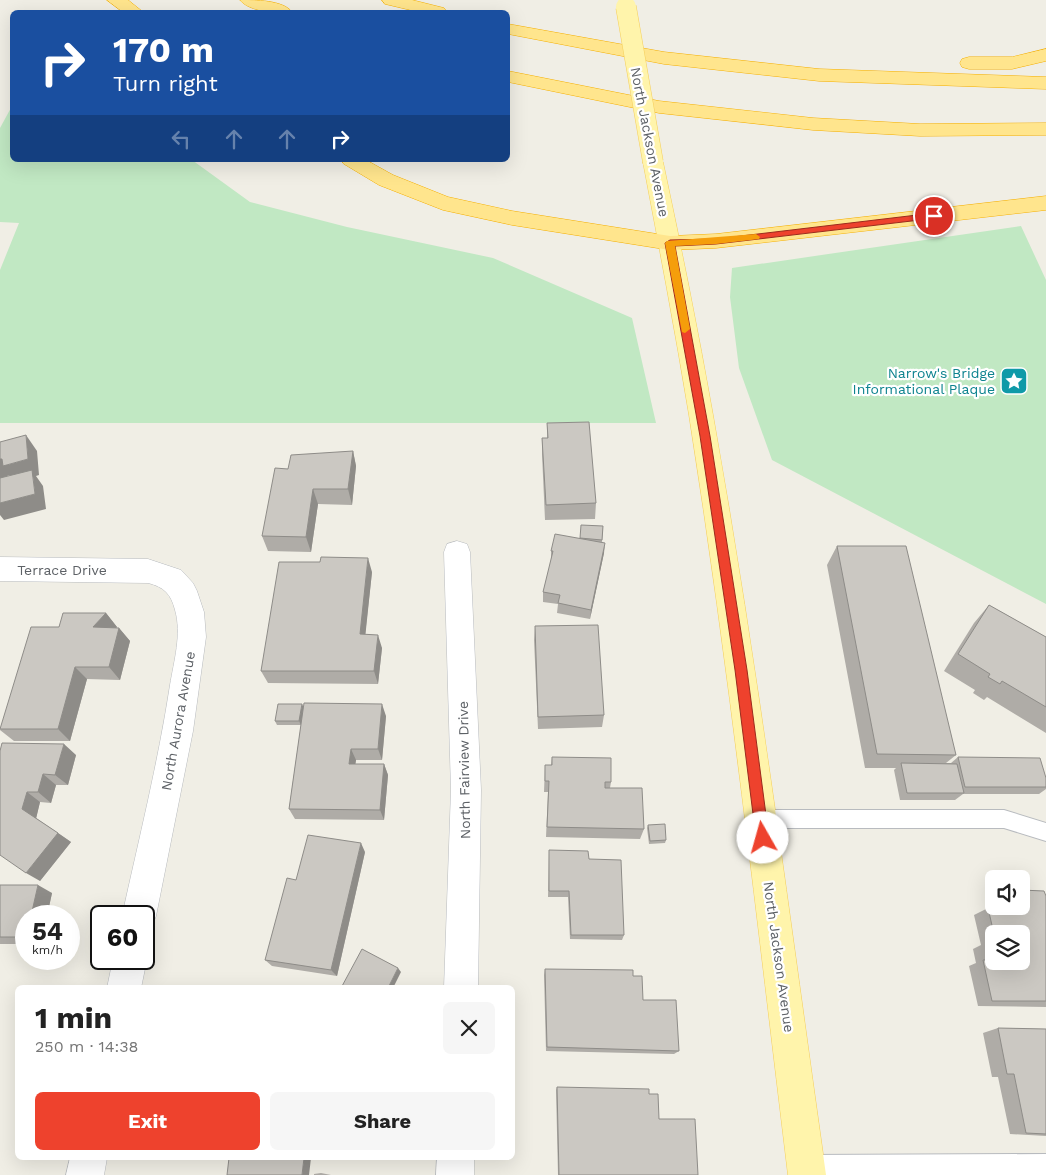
<!DOCTYPE html>
<meta charset="utf-8">
<style>
body{margin:0;font-family:"Work Sans",sans-serif;background:#f6f6f6;color:#222;height:100vh;display:flex;flex-direction:column;font-size:19px;white-space:nowrap}
*{box-sizing:border-box;margin:0}
p{font-size:16px;color:#767676}
.icon{flex:none;width:28px;height:28px;fill:none;stroke:currentColor;stroke-width:2;stroke-linecap:round;stroke-linejoin:round}
.map{position:relative;flex:1;overflow:hidden}
.details{position:absolute;left:15px;top:985px;width:500px;height:175px;display:flex;flex-direction:column;background:#fff;border-radius:8px;box-shadow:0 5px 20px #0002}
.details>*{flex:none}
.guide{position:absolute;left:10px;top:10px;width:500px;height:152px;border-radius:8px;box-shadow:0 5px 20px #0002;background:#1a4fa0;color:#fff;overflow:hidden}
.controls{position:absolute;left:985px;top:870px;display:grid;gap:10px}
.controls a{display:grid;place-items:center;width:45px;height:45px;border-radius:8px;background:#fff;box-shadow:0 5px 20px #0002;font-size:25px}
.speed{position:absolute;left:15px;top:905px;display:flex;gap:10px;font-size:25px;font-weight:700;text-align:center}
.speed>*{display:grid;place-content:center;width:65px;height:65px;border-radius:50%;background:#fff;box-shadow:0 5px 20px #0002;line-height:1}
.speed small{font-size:12px;font-weight:400}
.speed .limit{border:2px solid #111;border-radius:8px;background:#fff;color:#111}
.pin{position:absolute;display:grid;place-items:center;width:42px;height:42px;color:#fff;margin:-21px;border:2px solid #fff;border-radius:50%;box-shadow:0 1px 5px #0007}
.me{position:absolute;width:55px;margin:-28px;rotate:353deg;stroke-linejoin:round;filter:drop-shadow(0 0 4px #0008)}
.turn{display:flex;align-items:center;gap:18px;height:105px;padding:0 20px;font-size:22px}
.turn .icon{width:65px;height:65px;stroke-width:2.5}
.turn b{display:block;font-size:35px;line-height:42px}
.lanes{display:flex;align-items:center;height:48px;padding:0 20px;background:#0003;justify-content:center;gap:25px;direction:ltr}
.lanes .off{opacity:.35}
.round{display:grid;place-items:center;flex:none;width:52px;height:52px;border-radius:8px;background:#f6f6f6}
.head{display:flex;align-items:center;justify-content:space-between;height:85px;padding:0 20px}
h1{font-size:30px;font-weight:700;line-height:38px}
.primary-button{display:flex;gap:10px;margin-top:auto;padding:10px 20px}
.primary-button a{flex:1;height:58px;border-radius:8px;background:#ee422d;color:#fff;font-size:20px;font-weight:700;line-height:58px;text-align:center}
.primary-button a+a{background:#f6f6f6;color:#222}
.map>svg:first-child{display:block}
</style>
<div class="map">
<svg width="1046" height="1175" viewBox="0 0 1046 1175">
<rect width="100%" height="100%" fill="#f0eee5"/>
<path fill="#c1e8c3" d="M12,106V160H192L250,202L347,227L493,258L632,318L656,423H0V270L19,223L0,222V128Z
M1021,226L1046,280V604L772,460L739,368L730,297L732,268Z"/>
<g fill="none" stroke-linecap="round" stroke-linejoin="round">
<g stroke="#b8bbbf" stroke-width="2">
<path id="service" d="M760,810H1004L1046,823V841L1004,828H760L753,825L751,819L753,813Z
M1046,1154V1175H801L798,1174L795,1166L798,1158L806,1155Z"/>
</g>
<g stroke="#b8bbbf" stroke-width="1">
<path id="minor" d="M457,541L467,544L470,552L481,790L478,988H444L451,790L444,552L447,544Z
M0,557L148,559L181,570L193,583L197,591L204,612L206,637L193,731L156,916L151,928L144,931V916H122C139,839 158,763 170,685C174,661 182,634 175,610C171,594 164,587 148,583L0,581Z
M144,951L147,959L141,988H107L113,959H144Z
M70,1158H107L104,1175H66Z
M437,1158H474V1175H436Z"/>
</g>
<g stroke="#f5ce59" stroke-width="1">
<path id="primary" d="M653,156L660,158L663,162C681,246 698,330 713,415C758,667 790,921 826,1175H788C757,921 729,667 689,415C675,330 659,246 643,162L646,158Z"/>
</g>
<g stroke="#f5af00" stroke-width="1">
<path id="motorway" d="M107,0H128L143,12H123Z
M240,0C255,0 283,0 292,12C279,14 249,12 240,0Z
M382,0H412L444,8L447,12H419L385,4Z
M508,24L664,52L819,69L1046,77V89L819,81L664,64L508,34Z
M1046,49V61L1012,69H969L962,67L960,63L962,59L969,57H1012Z
M508,71L659,101L813,118L920,124L1046,123V135L920,136L813,130L659,113L508,82Z
M341,160H366L393,175L448,197L512,211L670,236L716,234L1046,196V210L716,248L670,250L512,225L443,210L379,185L344,164Z"/>
</g>
<use href="#service" fill="#fff" fill-rule="evenodd"/>
<use href="#minor" fill="#fff" fill-rule="evenodd"/>
<use href="#primary" fill="#fff4ab" fill-rule="evenodd"/>
<use href="#motorway" fill="#ffe58d" fill-rule="evenodd"/>
<g stroke="#f5ce59" stroke-width="21" stroke-linecap="butt">
<path id="primary-bridge" d="M626,7L653,162"/>
</g>
<use href="#primary-bridge" stroke="#fff4ab" stroke-width="20"/>
</g>
<path fill="#afaca7" fill-rule="evenodd" d="M547,423L596,503L595,519L545,520L542,454V438H547Z
M353,451L356,466L352,505L318,504L311,552L268,551L262,536L288,469Z
M603,526L602,543L604,553L590,619L557,613L558,604L543,602V592L551,561V551L580,538Z
M837,546L956,755L946,763H951L958,757L1046,778V789L1039,794H963L955,800H900L894,770L896,768H865L827,565Z
M372,572L365,635L382,648L378,684L268,683L261,671Z
M989,605L1046,637V733L987,697L984,700L973,693L975,690L944,671L974,623Z
M106,613L117,627L116,628H119L130,641L120,680L87,679L70,741H14L0,730L59,627Z
M535,626L604,715L602,727L538,729L534,640Z
M303,708L386,716L382,760H356L355,764H384L388,775L384,820L295,819L289,809L301,725H277L275,721Z
M2,743L76,755L68,785H56L51,803L40,802L36,818L71,842L40,881Z
M552,757L611,782L610,788L644,829L640,839L546,837L548,792H544L545,765H551Z
M648,825L666,840L665,843L649,844L647,828Z
M549,850L589,859L624,935L622,940L570,939L568,897H548Z
M365,852L337,976L272,966L265,960Z
M0,885L52,893L47,916H26V944H0Z
M994,895V906H1021L1046,896V1007L978,1006L969,966L976,963L973,949L981,945L974,915L988,908H990L988,898ZM994,934L1021,961H994Z
M545,969L633,976L643,1000L679,1051L674,1054L546,1051L544,975Z
M998,1028L1046,1029V1136L1010,1134L998,1077H992L983,1033Z
M557,1087L649,1094L659,1119L698,1175H558L556,1090Z
M321,1173L331,1175H314V1174Z"/>
<path fill="#8e8c88" d="M26,435L37,451L39,475L36,476L43,486L46,509L4,520L0,515V503L35,494L33,477L15,482L10,475L7,476L9,495L0,483V459H2L7,465L28,459Z
M353,451L356,466L352,505L348,489Z
M313,489L318,504L311,552L306,537Z
M605,543L604,553L590,619L591,610Z
M368,558L372,572L364,648L360,634Z
M106,613L117,627L103,641L93,627Z
M119,628L130,641L120,680L109,667Z
M378,635L382,648L378,684L374,671Z
M75,667L87,679L70,741L58,729Z
M302,704L304,708L301,725L299,721Z
M382,704L386,716L382,760L378,749Z
M64,744L76,755L68,785L55,775Z
M351,749L356,760L354,775L349,764Z
M384,764L388,775L384,820L380,810Z
M43,774L56,785L51,803L38,792Z
M27,792L40,802L36,819L22,809Z
M58,833L71,842L40,881L26,873Z
M361,843L365,852L337,976L331,970Z
M38,885L52,893L47,916H31Z
M398,968L401,972L393,988H388Z
M304,1158H311L309,1175H302Z"/>
<path fill="#cbc8c2" stroke="#8e8c88" d="M589,422L596,503L546,505L542,438H548L547,423Z
M26,435L28,459L3,466L2,459H0V442Z
M353,451L348,489H313L306,537L262,536L275,468L288,469L291,455Z
M32,470L35,494L0,503V478Z
M581,525L603,526L602,540L580,538Z
M555,534L605,543L591,610L558,603L560,595L543,592L553,551H551Z
M837,546H906L956,755L877,754Z
M321,557L368,558L360,634L378,635L374,671H261L279,562H320Z
M989,605L1046,637V707L1002,681L1000,684L988,677L990,674L958,654Z
M63,613H106L93,627L119,628L109,667H75L58,729H0L31,627H59Z
M598,625L604,715L538,717L535,626Z
M304,703L382,704L378,749H351L349,764H384L380,810L289,809Z
M278,704H302L299,721H275Z
M2,743L64,744L55,775L43,774L38,792H27L22,809L58,833L26,873L0,855V751Z
M552,757L611,758V782H605V788H642L644,829L547,827L549,781H545V765H552Z
M958,757L1040,758L1046,778V787H965Z
M901,763L957,764L964,793H907Z
M665,824L666,840L650,841L648,825Z
M308,835L361,843L331,970L265,960L287,878L296,880Z
M549,850L588,851L589,859L621,860L624,935H571L569,891H549Z
M0,885H38L31,916H26V937H0Z
M1021,890L1044,891L1046,896V1001H992L983,960H991L987,942H994V961H1021V934H994L988,908H1006V906H1021Z
M362,949L398,968L388,988H341Z
M545,969L633,970V976H642L643,1000H676L679,1051L547,1047Z
M998,1028L1046,1029V1134L1026,1133L1014,1074H1007Z
M557,1087L649,1089V1094H658L659,1119H695L698,1175H559Z
M229,1158H304L302,1175H227Z"/>
<path fill="#ee422d" stroke="#9b2b1d" d="M934,213L937,214V218L716,244L675,246L710,436L747,670L769,838L767,842L763,844L758,842L756,838L735,670L700,436L665,243L670,240L716,239Z"/>
<path fill="#f59e0b" d="M756,234L760,237L759,239L716,244L675,246L690,329L685,333L682,332L665,243L667,241Z"/>
<defs>
<g id="sight-square" transform="scale(1.4375)"><rect x="-9" y="-9" width="18" height="18" rx="4" fill="#0f9aa8" stroke="#fff"/><path d="M0-6L1.8-2.2L6-1.7L2.9 1.2L3.7 5.4L0 3.3L-3.7 5.4L-2.9 1.2L-6-1.7L-1.8-2.2Z" fill="#fff"/></g>
</defs>
<g fill-rule="evenodd">
<use href="#sight-square" x="1014" y="381"/>
</g>
<g text-anchor="middle" dominant-baseline="central" stroke-width="4.5" stroke-linejoin="round" paint-order="stroke">
<g font-size="14" fill="#5d6166" stroke="#fff">
<text transform="translate(650 142) rotate(79)">North Jackson Avenue</text>
<text x="62" y="570">Terrace Drive</text>
<text transform="translate(178 721) rotate(-80)">North Aurora Avenue</text>
<text transform="translate(464 770) rotate(-91)">North Fairview Drive</text>
<text transform="translate(779 957) rotate(82)">North Jackson Avenue</text>
</g>
<g font-size="14" fill="#0d838f" stroke="#fff" text-anchor="end">
<text x="995" y="373">Narrow's Bridge<tspan x="995" dy="16">Informational Plaque</tspan></text>
</g>
</g>
</svg>
<div class="controls">
<a><svg class="icon" aria-label="sound" viewBox="0 0 24 24"><path d="M4 9h4l5-4v14l-5-4H4zM17 9q2 3 0 6"/></svg></a>
<a><svg class="icon" aria-label="layers" viewBox="0 0 24 24"><path d="M12 4l9 5-9 5-9-5zM3 14l9 5 9-5"/></svg></a>
</div>
<div class="speed"><div>54<small>km/h</small></div><div class="limit">60</div></div>
<div class="pin" style="left:934px;top:216px;background:#d93025"><svg class="icon" aria-label="arrive" viewBox="0 0 24 24"><path d="M6 21V4h12l-3 4 3 4H6"/></svg></div>
<svg class="me" style="left:763px;top:838px" viewBox="-20 -20 40 40"><circle r="19" fill="#fff"/><path d="M0-13L10 11 0 6-10 11z" fill="#ee422d"/></svg>
<div class="guide">
<div class="turn"><svg class="icon" aria-label="right" viewBox="0 0 24 24"><path d="M7 20v-9h11M14 6l5 5-5 5"/></svg><div><b>170 m</b>Turn right</div></div>
<div class="lanes"><svg class="icon off" aria-label="left" viewBox="0 0 24 24"><path d="M17 20v-9H6M10 6l-5 5 5 5"/></svg><svg class="icon off" aria-label="ahead" viewBox="0 0 24 24"><path d="M12 20V5M6 11l6-6 6 6"/></svg><svg class="icon off" aria-label="ahead" viewBox="0 0 24 24"><path d="M12 20V5M6 11l6-6 6 6"/></svg><svg class="icon" aria-label="right" viewBox="0 0 24 24"><path d="M7 20v-9h11M14 6l5 5-5 5"/></svg></div>
</div>
<section class="details">
<div class="head"><div><h1>1 min</h1><p>250 m · 14:38</p></div><a class="round"><svg class="icon" aria-label="close" viewBox="0 0 24 24"><path d="M6 6l12 12M18 6L6 18"/></svg></a></div>
<div class="primary-button"><a>Exit</a><a>Share</a></div>
</section>
</div>
